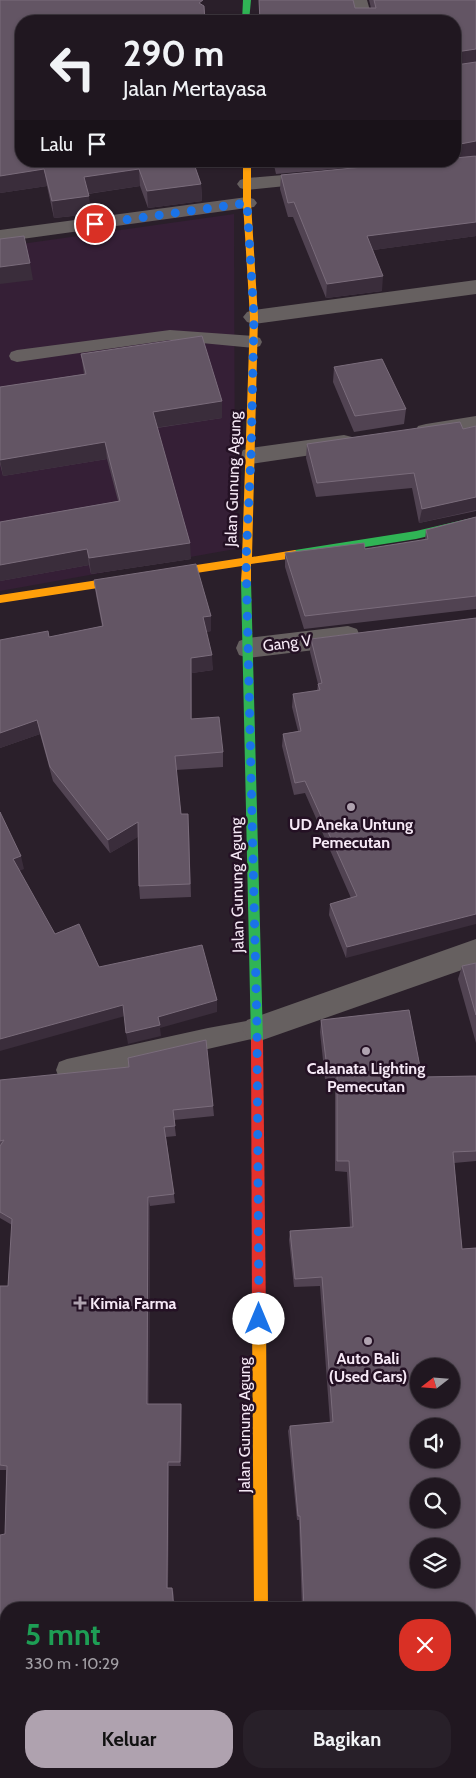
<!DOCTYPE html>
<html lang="id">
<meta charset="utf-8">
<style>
body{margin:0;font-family:Cabin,sans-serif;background:#282029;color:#f1f3f6;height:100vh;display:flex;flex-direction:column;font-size:19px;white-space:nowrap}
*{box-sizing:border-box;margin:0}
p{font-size:16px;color:#a29fa5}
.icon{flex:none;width:28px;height:28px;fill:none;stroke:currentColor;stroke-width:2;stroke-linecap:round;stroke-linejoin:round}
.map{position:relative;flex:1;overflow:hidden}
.details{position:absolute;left:0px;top:1602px;width:476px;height:176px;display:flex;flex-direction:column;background:#201720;border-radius:20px 20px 0 0;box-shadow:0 1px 4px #0004,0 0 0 1px #3d363e}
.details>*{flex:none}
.hud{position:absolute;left:15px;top:15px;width:446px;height:152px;border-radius:20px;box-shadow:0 1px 4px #0004,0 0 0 1px #3d363e;background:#201720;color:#f1f3f6;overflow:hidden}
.needle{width:32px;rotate:253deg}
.fabs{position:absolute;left:410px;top:1358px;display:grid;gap:10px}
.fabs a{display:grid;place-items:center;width:50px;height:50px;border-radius:50%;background:#201720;box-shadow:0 1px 4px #0004,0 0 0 1px #3d363e;font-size:25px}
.pin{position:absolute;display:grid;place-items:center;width:42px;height:42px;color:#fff;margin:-21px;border:2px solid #fff;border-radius:50%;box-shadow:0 1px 5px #0007}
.me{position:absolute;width:55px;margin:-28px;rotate:0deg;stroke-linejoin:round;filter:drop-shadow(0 0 4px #0008)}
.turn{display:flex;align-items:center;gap:18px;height:105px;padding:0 25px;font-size:22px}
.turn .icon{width:65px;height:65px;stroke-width:2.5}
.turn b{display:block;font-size:35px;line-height:42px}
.then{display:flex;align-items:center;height:48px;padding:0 25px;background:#0003;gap:10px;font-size:19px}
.round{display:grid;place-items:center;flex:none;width:52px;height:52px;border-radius:20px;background:#282029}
.headline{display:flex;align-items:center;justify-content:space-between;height:85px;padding:0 25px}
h1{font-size:30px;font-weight:700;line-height:38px;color:#1e9e55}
.button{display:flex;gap:10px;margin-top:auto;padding:10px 25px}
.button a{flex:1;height:58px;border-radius:20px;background:#afa2af;color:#111;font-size:20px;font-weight:700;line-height:58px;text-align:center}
.button a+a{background:#282029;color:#f1f3f6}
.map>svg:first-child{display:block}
</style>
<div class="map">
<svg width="476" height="1778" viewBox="0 0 476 1778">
<rect width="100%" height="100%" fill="#2a1f2a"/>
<path fill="#351f36" d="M234,214L235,549L0,591V247Z"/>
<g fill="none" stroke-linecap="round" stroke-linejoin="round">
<path fill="#666060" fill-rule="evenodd" d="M246,15L251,16L253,19L251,21H201L208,17Z
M170,330L254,336L260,338L262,342L260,346L254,348L170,340L17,362L11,360L9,356L11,352L17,350Z
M257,1019L265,1022L268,1029L265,1036L67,1081L59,1078L56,1070L59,1062L67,1059L208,1028Z"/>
<path fill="#666060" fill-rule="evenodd" d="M349,0H367L373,21H355Z
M318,172L325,174L328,178L325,182L247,190L240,188L237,184L240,180L247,178Z
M247,197L254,199L257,203L254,207L0,242V230Z
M476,280V294L254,324L247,322L243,317L247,312L254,310Z
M476,416V432L426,440L418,438L415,432L418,426L426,424Z
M344,435L352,437L355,443L352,449L251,464L243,462L240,456L243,450L251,448Z
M348,626L357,629L360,636L357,643L348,646L248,658L239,655L236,648L239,641L248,638Z
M476,939V965L257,1042L247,1038L242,1029L247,1020Z"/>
<path fill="#30b455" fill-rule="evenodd" d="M243,0H251L249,21H242Z
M476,517V525L416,539L295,558L290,554L295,550L416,531Z
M246,577L251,581L263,1041L261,1045L257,1046L253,1045L251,1041L241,581Z
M255,1772H271V1778H255Z"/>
<path fill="#ff9f0a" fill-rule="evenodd" d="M243,161H251V203L258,317L252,557L295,550L300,554L295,558L251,564V581L246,585L241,581L242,566L0,603V595L242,558L250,317L243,203Z
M259,1311L264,1313L266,1318L268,1609H254L252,1318L254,1313Z"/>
<path fill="#e5322d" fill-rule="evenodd" d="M257,1036L261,1037L263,1041L266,1318L264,1323L259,1325L254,1323L252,1318L251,1041L253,1037Z"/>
</g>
<path fill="#514352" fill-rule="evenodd" d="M0,0L21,21V161H204V162L194,163L201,184L202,201L148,208L140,186L88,194L91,214L54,218L47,186L0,193Z
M259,0L355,8H371L369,0H476V155L461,158L476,157V236L373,250L382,291L326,298L293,217H288L280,189L281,175L392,164L276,174L273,161H455V21H259Z
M81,354L222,418L157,428L191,559L91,574L89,565L0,581V522L118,501L107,459L3,476L0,464V387L84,374Z
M334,367L406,409L404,424L354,432L333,382Z
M476,426V511L419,523L412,488L316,497L306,458L307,444L463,429Z
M476,517V609L304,629L285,567V553L365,549L425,540L426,530Z
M94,580L211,631L206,632L213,670L192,673V719L223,752V767L176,770L181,814L189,827L191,897L140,899L139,886V836L110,853L53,781L40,734L0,748V640L49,637L102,626L96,595Z
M476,618L346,958L329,915L330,904L351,898L305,793L294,795L282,746L283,734L298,731L292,707L293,694L317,691L318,684L310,652L311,639Z
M476,963V1043L458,979L462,966Z
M409,1010L422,1077L476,1076V1161L454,1163L462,1249L476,1248V1778H408L407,1772H470V1609H302L299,1520H297L288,1431L290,1426L330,1423L320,1286L294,1287L289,1240L290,1231L350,1227L347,1172L335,1171V1078L325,1079L320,1032L321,1020ZM419,1366H451V1399H419ZM419,1426H451V1459H419ZM419,1486H451V1519H419ZM419,1546H451V1579H419Z
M0,1080L213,1106L214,1116L174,1120L176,1136L166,1137L175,1203L150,1206L149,1404H181L182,1410L181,1466H169L168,1588H172L173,1590L175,1609H6L5,1534L6,1470H0V1286H8L12,1225L0,1218Z"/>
<path fill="#3a2d3b" d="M476,49V64L455,67L456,52Z
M476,141V155L455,159V145Z
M44,169L47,186L0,193V176Z
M139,169L140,186L86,194L84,177Z
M201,184L202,201L148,208L147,191Z
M89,196L91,214L54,218L52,201Z
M476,222V236L366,251L367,236Z
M30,263L33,280L0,284V267Z
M383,276L382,291L326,298L327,284Z
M222,401V418L154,428L153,412Z
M105,442L107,459L3,476L0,460Z
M476,497V510L419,523L422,509Z
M190,543L191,559L91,574L89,558Z
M87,549L89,565L0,581V565Z
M211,616V631L203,633V617Z
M212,655L213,670L192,673V733L191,658Z
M37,720L40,734L0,748V733Z
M138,822L140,836L110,853L108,840Z
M21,856L24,869L17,872L13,859Z
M476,914V924L346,958L347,947Z
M217,1000V1012L160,1028L161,1036L128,1044L126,1033L158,1017Z
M123,1005L125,1016L0,1051V1039Z
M148,1197L150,1206L149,1410L147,1404Z
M181,1404L182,1410L181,1466L180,1462Z
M168,1462L169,1466L168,1590L167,1588Z
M172,1588L173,1590L175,1609H174Z"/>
<path fill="#635564" stroke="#7a6c7b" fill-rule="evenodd" d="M0,0H203L199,3L204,6L205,21H21V161H193L201,184L147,191L139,169L84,177L89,196L52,201L44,169L0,176Z
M259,0H353L355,8H376L374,0H476V49L456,52V65L476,62V141L455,145V21H260Z
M476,156V222L367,236L383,276L327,284L294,202L288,203L281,175L425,161H455V158Z
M24,236L30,263L0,267V239Z
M202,336L222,401L153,412L190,543L89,558L87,549L0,565V522L120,501L105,442L0,460V387L86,374L81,354Z
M382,359L406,409L355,416L334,367Z
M460,422L463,429L476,426V497L422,509L414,473L317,483L307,444Z
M476,517V596L305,616L285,553L364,543L365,549L428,539L426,530Z
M196,564L211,616L203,617L212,655L191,658V719L219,717L223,752L175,756L181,814H188L190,884L139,886L138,822L108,840L50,767L37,720L0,733V640L48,631L49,637L103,626L94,580Z
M476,618V914L347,947L330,904L357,896L305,781L295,783L283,734L301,731L293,694L320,690L318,684L322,683L311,639Z
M0,812L21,856L13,859L55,934L79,924L99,967L202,945L217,1000L158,1017L160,1025L126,1033L123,1005L0,1039Z
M476,963V1015L462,966Z
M409,1010L422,1077L476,1076V1151L453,1152L462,1249L476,1248V1778H412L411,1772H470V1609H304L300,1516H298L290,1426L333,1422L322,1277L295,1279L290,1231L353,1227L349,1161H337V1067L327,1068L321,1020ZM419,1366H451V1399H419ZM419,1426H451V1459H419ZM419,1486H451V1519H419ZM419,1546H451V1579H419Z
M206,1040L213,1106L173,1110L175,1126L164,1127L174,1194L148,1197L147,1404H181L180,1462H168L167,1588H172L174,1609H6V1772H173L174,1778H0V1535L5,1534L7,1466L0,1465V1286H8L12,1219L0,1212V1146L4,1140L0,1141V1080L129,1067L128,1058Z"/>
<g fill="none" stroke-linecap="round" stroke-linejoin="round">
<path stroke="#1a73e8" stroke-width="9" stroke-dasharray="0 16.2" d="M95,224L247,203L254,317L251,456L246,560L257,1028L259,1319"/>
</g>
<g fill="#afa2af" stroke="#241124" stroke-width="2">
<circle cx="351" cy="807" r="5"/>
<circle cx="366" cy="1051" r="5"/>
<path d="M77.5 1295.5h5v5h5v5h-5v5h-5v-5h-5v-5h5z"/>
<circle cx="368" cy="1341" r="5"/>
</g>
<g text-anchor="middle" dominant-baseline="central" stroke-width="5" stroke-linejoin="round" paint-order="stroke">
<g font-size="16" fill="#f6e9f6" stroke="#241124">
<text transform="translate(233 479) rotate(-88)">Jalan Gunung Agung</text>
<text transform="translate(287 643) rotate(-7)">Gang V</text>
<text transform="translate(237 885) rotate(-91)">Jalan Gunung Agung</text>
<text transform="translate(244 1425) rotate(-90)">Jalan Gunung Agung</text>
</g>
<g font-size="16" font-weight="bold" fill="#f6e9f6" stroke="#241124">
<text x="351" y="824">UD Aneka Untung<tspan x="351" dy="18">Pemecutan</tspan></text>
<text x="366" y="1068">Calanata Lighting<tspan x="366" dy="18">Pemecutan</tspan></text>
<text x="90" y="1303" text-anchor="start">Kimia Farma</text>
<text x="368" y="1358">Auto Bali<tspan x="368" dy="18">(Used Cars)</tspan></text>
</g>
</g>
</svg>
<div class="fabs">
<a><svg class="needle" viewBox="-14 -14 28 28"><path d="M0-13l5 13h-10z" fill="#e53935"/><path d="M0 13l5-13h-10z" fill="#a29fa5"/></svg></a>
<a><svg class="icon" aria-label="sound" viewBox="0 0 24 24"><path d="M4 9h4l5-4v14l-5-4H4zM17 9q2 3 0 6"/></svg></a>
<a><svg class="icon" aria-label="search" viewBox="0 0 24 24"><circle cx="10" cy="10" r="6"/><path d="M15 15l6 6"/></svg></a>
<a><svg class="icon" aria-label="layers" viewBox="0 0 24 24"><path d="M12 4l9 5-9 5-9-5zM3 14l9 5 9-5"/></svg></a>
</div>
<div class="pin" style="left:95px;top:224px;background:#d93025"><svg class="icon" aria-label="arrive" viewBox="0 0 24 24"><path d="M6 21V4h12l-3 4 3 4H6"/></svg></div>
<svg class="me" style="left:259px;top:1319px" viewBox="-20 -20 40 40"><circle r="19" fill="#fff"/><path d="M0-13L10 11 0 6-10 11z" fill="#1a73e8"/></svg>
<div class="hud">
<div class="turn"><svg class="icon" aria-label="left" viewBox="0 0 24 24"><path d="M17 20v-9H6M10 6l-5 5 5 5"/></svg><div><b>290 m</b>Jalan Mertayasa</div></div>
<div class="then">Lalu<svg class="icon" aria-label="arrive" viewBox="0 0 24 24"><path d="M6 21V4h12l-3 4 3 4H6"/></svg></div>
</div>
<section class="details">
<div class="headline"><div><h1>5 mnt</h1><p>330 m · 10:29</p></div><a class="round" style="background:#d93025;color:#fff"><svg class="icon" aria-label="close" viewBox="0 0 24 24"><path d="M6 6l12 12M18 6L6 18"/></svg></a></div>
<div class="button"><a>Keluar</a><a>Bagikan</a></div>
</section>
</div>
